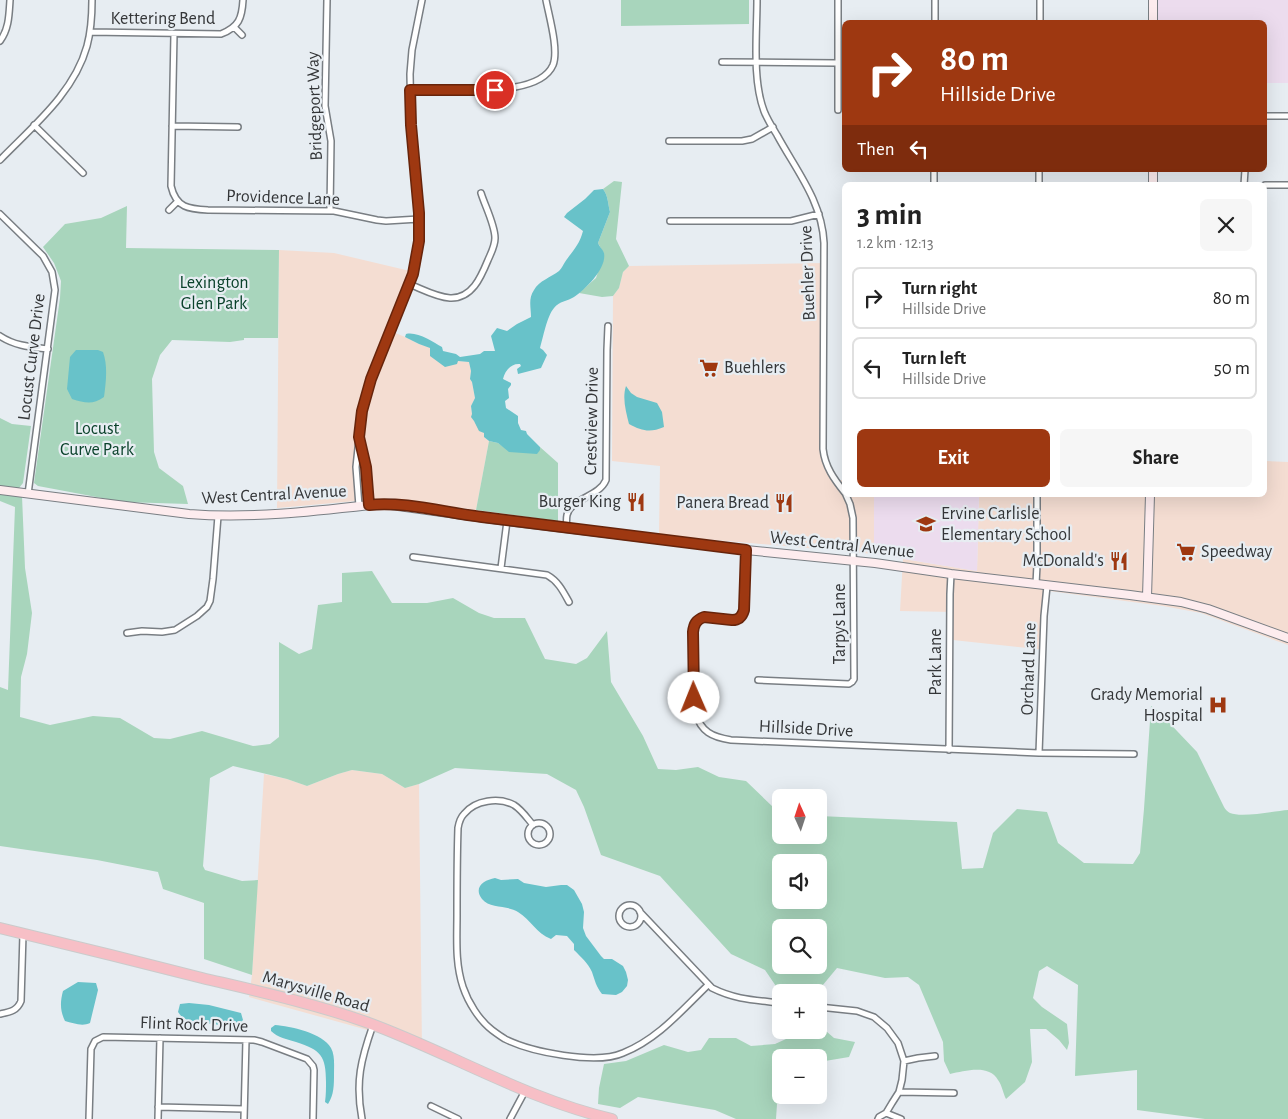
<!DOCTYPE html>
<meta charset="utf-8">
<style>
body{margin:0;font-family:"Alegreya Sans",sans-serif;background:#f6f6f6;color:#222;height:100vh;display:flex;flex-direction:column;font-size:19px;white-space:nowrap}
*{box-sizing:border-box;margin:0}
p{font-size:16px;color:#767676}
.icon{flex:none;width:28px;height:28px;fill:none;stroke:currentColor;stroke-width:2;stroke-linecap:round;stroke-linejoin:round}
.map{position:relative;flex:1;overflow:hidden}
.sheet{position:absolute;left:842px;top:182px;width:425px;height:315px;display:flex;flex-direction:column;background:#fff;border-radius:8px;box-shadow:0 5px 20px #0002}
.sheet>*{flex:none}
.guide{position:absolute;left:842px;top:20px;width:425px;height:152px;border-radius:8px;box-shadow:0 5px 20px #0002;background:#9e3811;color:#fff;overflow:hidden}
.needle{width:32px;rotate:357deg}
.controls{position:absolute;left:772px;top:789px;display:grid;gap:10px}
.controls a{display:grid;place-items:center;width:55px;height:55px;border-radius:8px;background:#fff;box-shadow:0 5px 20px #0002;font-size:25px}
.pin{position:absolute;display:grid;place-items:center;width:42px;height:42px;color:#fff;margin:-21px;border:2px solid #fff;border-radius:50%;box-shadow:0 1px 5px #0007}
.me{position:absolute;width:55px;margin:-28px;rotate:359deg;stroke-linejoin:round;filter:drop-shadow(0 0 4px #0008)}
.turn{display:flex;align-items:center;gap:18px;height:105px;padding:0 15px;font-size:22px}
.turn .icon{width:65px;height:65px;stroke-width:2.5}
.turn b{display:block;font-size:35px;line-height:42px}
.then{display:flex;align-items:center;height:48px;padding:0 15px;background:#0003;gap:10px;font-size:19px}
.round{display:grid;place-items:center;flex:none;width:52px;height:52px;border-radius:8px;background:#f6f6f6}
.summary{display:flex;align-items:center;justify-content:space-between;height:85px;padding:0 15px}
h1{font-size:30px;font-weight:600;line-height:38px}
.primary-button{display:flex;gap:10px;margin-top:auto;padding:10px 15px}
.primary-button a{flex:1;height:58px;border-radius:8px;background:#9e3811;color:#fff;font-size:20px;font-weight:600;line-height:58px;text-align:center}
.primary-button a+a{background:#f6f6f6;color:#222}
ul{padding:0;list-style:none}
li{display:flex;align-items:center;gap:15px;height:62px;margin:0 10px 8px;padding:0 5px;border:2px solid #e0e0e0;border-radius:8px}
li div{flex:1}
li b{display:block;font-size:19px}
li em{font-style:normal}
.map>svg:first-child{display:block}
</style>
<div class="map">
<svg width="1288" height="1119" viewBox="0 0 1288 1119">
<rect width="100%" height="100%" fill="#e7edf2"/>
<path fill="#f4ddd2" d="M279,250L334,253L410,271L388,330L405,337L419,344L431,348L458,361L469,362L471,371L470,379L472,382L475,398L471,406L472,414L474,421L484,433V437L489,441L476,510L390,498L277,508Z
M826,263L825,449L829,465L839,481L845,479V495H874V554L659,535L660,466L612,461L613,296L619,288L623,272L629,266Z
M1265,461L1288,462V645L1201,613L1163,606L1049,591L1046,650L953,640V612L900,611L903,559L977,571L979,495H1265Z
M352,770L382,774L405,788L419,784L422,1051L382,1034L249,997L252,975L264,774L287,779L307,786L338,774Z"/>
<path fill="#ecdcee" d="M1155,0H1288V83H1265V22H1154Z
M874,495H979L977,571L874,554Z"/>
<path fill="#a8d5bc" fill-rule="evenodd" d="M621,0H749V24L621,26Z
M614,181L622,182L616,239L629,266L623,272L619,288L613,296L602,297L579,293L596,278L604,254L598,243L610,212C608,204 608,195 603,189Z
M127,206L126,248L279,250L278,338H244V340L230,342L172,340L160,355L152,379L154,452L159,468L183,486L188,504L123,502L38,486L34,483L60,298L61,281L54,263L43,247L65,224L101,218Z
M0,418L12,424L31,426L23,483L19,488H8L0,486Z
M489,441L498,443L505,448L540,450V447L558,463V521L476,510Z
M0,493L22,496L25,568L32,613L27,654L21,677L20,717L50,725L93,716L120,718L154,738L170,739L202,731L253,746L270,744L279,737V642L299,654L312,649L318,605L342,602V573L372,571L392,603H427L453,598L479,613L494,618H525L545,659L576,664L587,658L607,631L611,682L643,736L658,769L676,770L698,767L719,777L746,781L773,807L781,813V835H819V816L957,822L962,869L983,868L993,833L1017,809L1047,812L1058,843L1084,863L1133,864L1140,853L1144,809L1151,706L1158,711L1197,752L1224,807C1225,809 1228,812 1230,813C1242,818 1274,811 1288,810V1119H1205L1137,1110V1070L1075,1076L1078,985L1047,966L1039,971L1033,998L1042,1007L1067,1024L1069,1043L1067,1050L1059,1040L1046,1029H1030L1032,1062L1025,1082L1006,1099C1003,1093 1002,1085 998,1080C989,1064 965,1071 950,1074L944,1061L943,1042L919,985L908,977L885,978L837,968L817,992H780L765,970L731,954L660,876L601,855L584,807L576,790L547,774L455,768L419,784L405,788L382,774L352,770L338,774L307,786L287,779L233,766L210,778L203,866L205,870L242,881L258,880L252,975L204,959V903L163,889L158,872L97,860L0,846V687L8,690L15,507L0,501ZM781,862H819V900H781ZM781,928H819V965H781Z
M819,1023V1025L834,1038L855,1042L849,1057L819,1062V1058H781V1095H791L790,1103L777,1104L776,1119H736L715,1110L638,1097L620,1108L598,1104L599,1088L604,1064L626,1061L664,1045L688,1052L701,1050L709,1038H736L751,1046L775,1044L797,1034L799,1030H819Z"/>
<path fill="#68c2c9" d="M603,189C608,195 608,204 610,212L598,243C599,246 603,250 604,253C607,268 586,289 574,297C568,301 559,301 554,308C547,316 543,338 540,348L543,350L547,355L541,368L518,374L517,369L521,366L520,364C511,363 505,371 503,379L511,383V385L508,389L509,398L505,401L506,408L518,416V423L521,430L526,431L527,434L540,447V450L537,454L509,452L498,443L489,441L484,437V433L479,431L474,421L471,417L472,414L471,406L475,398L472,382L470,379L471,371L469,362L458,361L457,364L445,367L430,356V348L419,344L405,337L406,334C417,331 433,342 442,347L443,351L456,354L460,357L480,354L484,351H495L491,336L497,328L507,331L517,324L531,317C531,307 528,299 534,290C539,281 551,277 559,271C562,268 563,265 565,262C573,250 579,246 583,231L564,217L567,213L585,199L594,190Z
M76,350H98L103,352C108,366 106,382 104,397C93,405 85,403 72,399L67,389L70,357Z
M626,386L631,393L637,397L657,403L662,412L664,427C650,433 642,431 629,424C626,412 622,398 626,386Z
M495,878L501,880L518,879L524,883L546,887L561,885H567L574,890L582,904L584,912L583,928L586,936L601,956L604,959H612L623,966L626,972L628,980L627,986L622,992L616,995L602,994C596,986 595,981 592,972C588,963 581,957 574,950V944L567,936L556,935L551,939C536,933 531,920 518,912C508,905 490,909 482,899C473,887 484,880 495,878Z
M78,982L96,983L98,990L90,1023C82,1027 73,1023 65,1021C60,1011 60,1002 63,991Z
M189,1003L209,1005L241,1013L243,1020L238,1026H226L187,1020L181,1016L178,1012L180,1004Z
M275,1025C290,1026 323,1033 331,1048C335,1055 334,1066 334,1074C334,1085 334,1095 328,1104L325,1102C326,1095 326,1088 326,1082C326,1056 321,1050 296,1042C287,1039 278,1038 271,1031V1028Z"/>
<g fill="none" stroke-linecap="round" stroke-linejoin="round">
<g stroke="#797e83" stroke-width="8">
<path id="street" d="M327,0L325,106L331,141L330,211
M757,0C757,34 752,79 764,111C767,119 772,127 777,135C796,170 822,201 824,243L823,449C825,467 834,479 845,493
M838,0V110
M1040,0V22
M935,22V0
M234,27L242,35
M90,32L221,34C239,27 242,18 243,0
M174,34L171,186C176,208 189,209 208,210L334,211L377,220L386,221L419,219
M0,41C9,29 9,15 10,0
M722,62L837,63
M410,91C425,91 441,91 456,90C481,90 541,93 553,65C559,50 549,16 546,0
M1265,116H1288
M34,125L83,173
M172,126L238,127
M669,141H742L752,139L773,127
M0,160C33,126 74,93 87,46C91,31 92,15 92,0
M934,185V170
M1039,185V170
M1244,185L1245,170
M1265,185H1288
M169,210L178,201
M0,214L43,256L52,272L55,290L28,494
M670,221H791L819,214
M409,284C422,289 436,297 450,298C472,299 481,277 488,260C491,253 495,246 495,238C495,225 485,206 481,193
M0,336C15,346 31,347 48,349
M360,441L366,467L369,505
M359,506L356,467L362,411L371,379L413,274L417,256L419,232V213L411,125L410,74L412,50L422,0
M566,528C567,524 566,519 567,515C571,498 599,497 606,480L607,350L608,326
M746,550L744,610C742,617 739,620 732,620L706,617L699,619L697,621L694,627L695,712C701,732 712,737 731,740L1039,753L1134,754
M413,557L547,575C558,581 563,591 569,602
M501,568L507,521
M1036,584L1037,565V495
M127,633L142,631L162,632L175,630L197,616L207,607L210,601L213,579L218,516
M758,680L849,684L852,682L854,679L853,518L850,504L846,495
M949,750L950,594L951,574
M1039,753L1044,616L1047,586
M528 834a11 11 0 1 1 22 0a11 11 0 1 1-22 0Z
M533,825C527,818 522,810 514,805C499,797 475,800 464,814C460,818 459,822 458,828C457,857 457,886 457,915C457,939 455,963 463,987C468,1002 479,1020 492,1030C496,1033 500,1036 505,1039C531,1052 596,1065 623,1053C658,1039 682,1010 708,985
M619 916a11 11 0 1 1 22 0a11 11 0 1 1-22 0Z
M640,912L712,988C736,1000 755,1000 781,1003
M819,1007L857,1011L874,1017L887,1028L898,1043L904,1061L902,1080L899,1092L892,1103L886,1113L879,1117L878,1119
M0,1014C10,1012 17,1011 21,1001L23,934
M904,1061L918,1058L935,1056
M899,1092L954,1093
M431,1106L458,1119
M158,1107L244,1109
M886,1113L901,1119
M89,1119L91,1049L95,1041L103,1037L254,1040L262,1042L307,1059L313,1066L314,1070L313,1119
M158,1119L160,1038
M244,1119L246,1040
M362,1119C355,1082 361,1059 373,1025
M510,1119L525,1091"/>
</g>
<g stroke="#797e83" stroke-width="10">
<path id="secondary" d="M1153,22V0
M1153,185V170
M0,490L189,514C252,519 317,511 379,504L391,505L507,521L746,550L875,563L951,574L1130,595L1181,602L1208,609L1288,638
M1147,597L1150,495"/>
</g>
<g stroke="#cacbcb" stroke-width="12">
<path id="highway" d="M0,928C67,944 135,961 202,978C257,991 312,1003 366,1022C449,1052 525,1099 612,1119"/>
</g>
<use href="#street" stroke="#fff" stroke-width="5"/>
<use href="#secondary" stroke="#fdecee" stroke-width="8"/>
<use href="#highway" stroke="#f7bfc6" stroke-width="10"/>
</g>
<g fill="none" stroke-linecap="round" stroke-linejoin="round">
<g stroke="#67240b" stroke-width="12">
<path id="route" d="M495,90H410L411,125L419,213V241L413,274L371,379L362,411L359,437L366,467L369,505C404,501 447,513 482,517C570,528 658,539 746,550L744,610C742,617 739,620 732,620L704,617C696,620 694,624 693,632L694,698"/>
</g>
<use href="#route" stroke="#9e3811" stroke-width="9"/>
</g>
<defs>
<g id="supermarket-bare" transform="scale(1.5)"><path d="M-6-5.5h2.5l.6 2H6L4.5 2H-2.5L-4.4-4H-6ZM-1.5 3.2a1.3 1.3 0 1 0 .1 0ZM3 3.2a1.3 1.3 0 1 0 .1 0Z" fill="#9e3811" stroke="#e7edf2" stroke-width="2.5" paint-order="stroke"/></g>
<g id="restaurant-bare" transform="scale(1.5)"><path d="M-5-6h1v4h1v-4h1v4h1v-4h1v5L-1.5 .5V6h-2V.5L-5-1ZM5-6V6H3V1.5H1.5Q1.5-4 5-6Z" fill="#9e3811" stroke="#e7edf2" stroke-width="2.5" paint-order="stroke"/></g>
<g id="school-bare" transform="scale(1.5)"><path d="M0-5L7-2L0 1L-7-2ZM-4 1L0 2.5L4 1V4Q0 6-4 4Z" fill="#9e3811" stroke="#e7edf2" stroke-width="2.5" paint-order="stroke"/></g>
<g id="hospital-bare" transform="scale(1.5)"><path d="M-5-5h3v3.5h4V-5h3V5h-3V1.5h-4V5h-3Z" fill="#9e3811" stroke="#e7edf2" stroke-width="2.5" paint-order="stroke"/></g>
</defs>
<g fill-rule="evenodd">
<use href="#supermarket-bare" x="709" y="368"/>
<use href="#restaurant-bare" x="636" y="502"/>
<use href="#restaurant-bare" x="784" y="503"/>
<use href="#school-bare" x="926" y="524"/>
<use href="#supermarket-bare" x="1186" y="552"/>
<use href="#restaurant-bare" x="1119" y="561"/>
<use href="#hospital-bare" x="1218" y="705"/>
</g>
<g text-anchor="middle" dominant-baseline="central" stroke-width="4.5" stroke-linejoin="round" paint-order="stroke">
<g font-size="18" fill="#343638" stroke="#e7edf2">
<text x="163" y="19">Kettering Bend</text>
<text transform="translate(315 106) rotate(-92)">Bridgeport Way</text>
<text transform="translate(283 198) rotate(2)">Providence Lane</text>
<text transform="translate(808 273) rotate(-92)">Buehler Drive</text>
<text transform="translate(32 357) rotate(-83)">Locust Curve Drive</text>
<text transform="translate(592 421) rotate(-89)">Crestview Drive</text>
<text transform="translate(274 495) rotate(-3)">West Central Avenue</text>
<text transform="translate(842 545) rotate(6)">West Central Avenue</text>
<text transform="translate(840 624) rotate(-90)">Tarpys Lane</text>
<text transform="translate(936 662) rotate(-90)">Park Lane</text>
<text transform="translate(1029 669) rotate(-88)">Orchard Lane</text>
<text transform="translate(806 729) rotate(3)">Hillside Drive</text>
<text transform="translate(316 992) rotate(16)">Marysville Road</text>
<text transform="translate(194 1025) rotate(2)">Flint Rock Drive</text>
</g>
<g font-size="18" fill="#0a422b" stroke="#e7edf2">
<text x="214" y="283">Lexington<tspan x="214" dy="21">Glen Park</tspan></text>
<text x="97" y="429">Locust<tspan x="97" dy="21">Curve Park</tspan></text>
</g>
<g font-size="18" fill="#343638" stroke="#e7edf2" text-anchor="end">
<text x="724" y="368" text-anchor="start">Buehlers</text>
<text x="621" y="502">Burger King</text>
<text x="769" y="503">Panera Bread</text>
<text x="941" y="514" text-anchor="start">Ervine Carlisle<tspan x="941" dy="21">Elementary School</tspan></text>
<text x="1201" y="552" text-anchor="start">Speedway</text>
<text x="1104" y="561">McDonald's</text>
<text x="1203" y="695">Grady Memorial<tspan x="1203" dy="21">Hospital</tspan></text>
</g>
</g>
</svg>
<div class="controls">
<a><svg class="needle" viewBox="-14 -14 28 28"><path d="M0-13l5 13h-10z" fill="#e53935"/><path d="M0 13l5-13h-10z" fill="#767676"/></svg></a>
<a><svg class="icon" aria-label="sound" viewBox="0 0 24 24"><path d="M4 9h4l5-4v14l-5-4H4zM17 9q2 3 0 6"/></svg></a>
<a><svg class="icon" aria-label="search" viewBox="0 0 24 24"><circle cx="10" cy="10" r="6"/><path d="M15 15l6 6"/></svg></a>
<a>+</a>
<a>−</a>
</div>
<div class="pin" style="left:495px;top:90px;background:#d93025"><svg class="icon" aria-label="arrive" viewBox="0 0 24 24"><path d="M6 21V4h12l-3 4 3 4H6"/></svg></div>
<svg class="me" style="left:694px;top:698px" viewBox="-20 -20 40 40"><circle r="19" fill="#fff"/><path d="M0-13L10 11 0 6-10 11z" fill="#9e3811"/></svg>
<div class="guide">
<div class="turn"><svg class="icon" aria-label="right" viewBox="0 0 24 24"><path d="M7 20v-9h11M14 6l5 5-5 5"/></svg><div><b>80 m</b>Hillside Drive</div></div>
<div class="then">Then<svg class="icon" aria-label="left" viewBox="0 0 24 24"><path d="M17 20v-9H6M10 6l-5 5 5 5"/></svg></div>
</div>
<section class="sheet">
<div class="summary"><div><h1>3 min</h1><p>1.2 km · 12:13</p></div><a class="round"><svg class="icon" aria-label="close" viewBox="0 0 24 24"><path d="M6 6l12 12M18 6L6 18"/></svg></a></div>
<ul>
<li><svg class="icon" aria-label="right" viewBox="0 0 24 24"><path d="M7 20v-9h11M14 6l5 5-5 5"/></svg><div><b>Turn right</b><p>Hillside Drive</p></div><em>80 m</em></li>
<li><svg class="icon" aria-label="left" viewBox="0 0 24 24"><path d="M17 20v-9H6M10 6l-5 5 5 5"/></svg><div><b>Turn left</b><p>Hillside Drive</p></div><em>50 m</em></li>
</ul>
<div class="primary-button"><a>Exit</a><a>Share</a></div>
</section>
</div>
